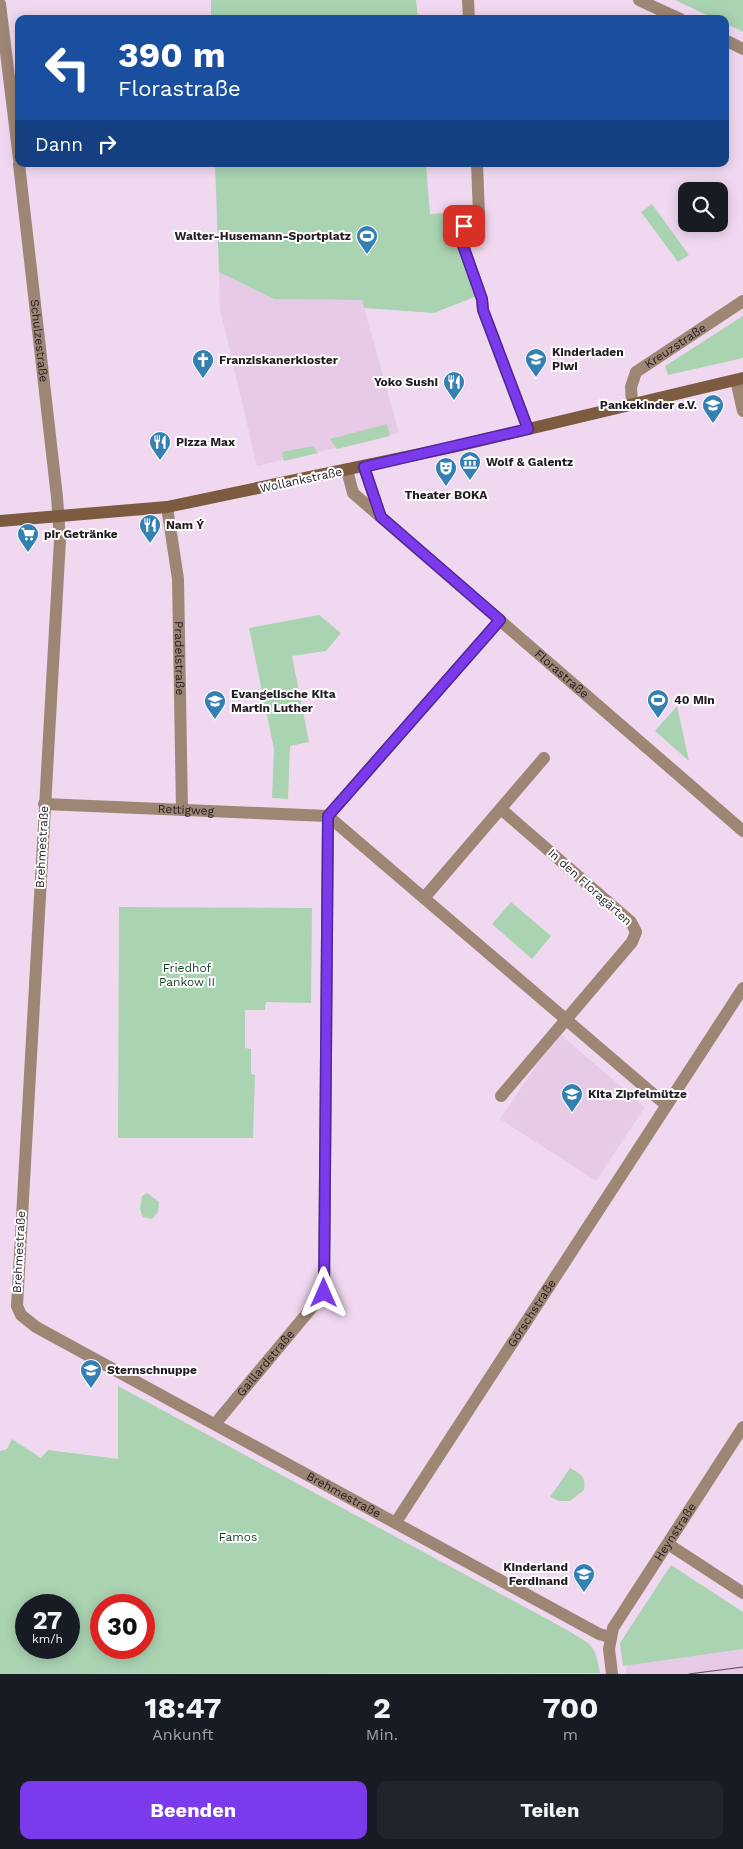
<!DOCTYPE html>
<html lang="de">
<meta charset="utf-8">
<style>
body{margin:0;font-family:"Work Sans",sans-serif;background:#20242c;color:#f1f3f6;height:100vh;display:flex;flex-direction:column;font-size:19px;white-space:nowrap}
*{box-sizing:border-box;margin:0}
p{font-size:16px;color:#9ea1a6}
.icon{flex:none;width:28px;height:28px;fill:none;stroke:currentColor;stroke-width:2;stroke-linecap:round;stroke-linejoin:round}
.map{position:relative;height:1674px;overflow:hidden}
.drawer{display:flex;flex-direction:column;background:#171b24;flex:1}
.drawer>*{flex:none}
.hud{position:absolute;left:15px;top:15px;width:714px;height:152px;border-radius:10px;box-shadow:0 2px 12px #0003;background:#1a4fa0;color:#fff;overflow:hidden}
.controls{position:absolute;left:678px;top:182px;display:grid;gap:10px}
.controls a{display:grid;place-items:center;width:50px;height:50px;border-radius:10px;background:#171b24;box-shadow:0 2px 12px #0003;font-size:25px}
.speed{position:absolute;left:15px;top:1594px;display:flex;gap:10px;font-size:25px;font-weight:700;text-align:center}
.speed>*{display:grid;place-content:center;width:65px;height:65px;border-radius:50%;background:#171b24;box-shadow:0 2px 12px #0003;line-height:1}
.speed small{font-size:12px;font-weight:400}
.speed .limit{border:8px solid #d22;background:#fff;color:#111}
.pin{position:absolute;display:grid;place-items:center;width:42px;height:42px;color:#fff;margin:-21px;border-radius:10px;box-shadow:0 2px 8px #0006}
.me{position:absolute;width:55px;margin:-28px;rotate:0deg;stroke-linejoin:round;filter:drop-shadow(0 0 4px #0008)}
.turn{display:flex;align-items:center;gap:18px;height:105px;padding:0 20px;font-size:22px}
.turn .icon{width:65px;height:65px;stroke-width:2.5}
.turn b{display:block;font-size:35px;line-height:42px}
.then{display:flex;align-items:center;height:48px;padding:0 20px;background:#0003;gap:10px;font-size:19px}
.eta{display:flex;justify-content:space-evenly;align-items:center;height:85px;text-align:center}
.eta b{font-size:30px;font-weight:700;line-height:35px}
.action{display:flex;gap:10px;margin-top:auto;padding:10px 20px}
.action a{flex:1;height:58px;border-radius:10px;background:#7c3aed;color:#fff;font-size:20px;font-weight:700;line-height:58px;text-align:center}
.action a+a{background:#20242c;color:#f1f3f6}
.map>svg:first-child{display:block}
</style>
<div class="map">
<svg width="743" height="1674" viewBox="0 0 743 1674">
<rect width="100%" height="100%" fill="#f0d9f0"/>
<path fill="#e7cae6" d="M219,272L274,299L362,300L399,433L257,466L220,309Z
M561,1035L645,1107L596,1181L500,1119L538,1063Z
M743,1649V1674H625L627,1665Z"/>
<path fill="#aad3b2" fill-rule="evenodd" d="M211,0H416L418,19H211Z
M675,0H743V32L725,23V19H715Z
M215,164H426L430,214L446,213L477,296L434,313L364,308L362,300L274,299L219,272Z
M652,204L689,255L678,262L641,212Z
M743,316V358L668,375L665,366Z
M387,424L390,436L337,449L330,439Z
M313,446L318,453L284,461L282,452Z
M319,615L341,633L326,651L292,656L309,742L290,746L288,799L272,798L274,749L249,628Z
M677,706L689,761L655,731Z
M511,902L551,936L532,959L492,924Z
M119,907L312,908L311,1003L266,1002L265,1010H245V1048L251,1049V1074L255,1075L253,1138H118Z
M147,1193L159,1202L158,1212L152,1219L143,1217L140,1209L142,1196Z
M118,1386L569,1631C593,1646 595,1645 600,1673L0,1674V1451L7,1449L12,1439L41,1458L48,1450L118,1459ZM26,1605H69V1648H26ZM101,1605H144V1648H101Z
M570,1468C582,1474 586,1477 584,1490L570,1501H559L550,1497Z
M671,1565L743,1612V1649L623,1666L620,1643Z"/>
<g fill="none" stroke-linecap="round" stroke-linejoin="round">
<g stroke="#9e8674" stroke-width="12">
<path d="M468,0L469,19"/>
<path d="M639,0L680,19"/>
<path d="M0,4L19,159"/>
<path d="M725,40L743,49"/>
<path id="s1" d="M19,164L57,497L60,540L17,1306L21,1315L36,1327L599,1634L610,1637"/>
<path d="M477,164L479,214C473,224 462,225 460,237L482,299L483,310L528,429"/>
<path d="M736,380L743,411"/>
<path id="s2" d="M632,404L631,387L636,372L743,301"/>
<path id="s3" d="M167,507L178,579L182,810"/>
<path id="s4" d="M44,804L328,816"/>
<path d="M328,816L666,1105"/>
<path d="M424,898L544,758"/>
<path d="M501,1096L632,942L636,932L631,922L501,809"/>
<path id="s5" d="M215,1424L324,1293L328,816L500,620"/>
<path id="s6" d="M396,1522L743,988"/>
<path d="M668,1544L743,1593"/>
<path id="s7" d="M612,1674L609,1649L613,1628L743,1427"/>
</g>
<g stroke="#9e8674" stroke-width="12">
<path d="M364,467L380,515"/>
<path id="s8" d="M347,470L353,493L743,831"/>
</g>
<path stroke="#7c5b41" stroke-width="12" d="M0,521L167,507L453,447L743,378"/>
<path stroke="#564a56" stroke-width="1" d="M689,1674L743,1667"/>
</g>
<g fill="none" stroke-linecap="round" stroke-linejoin="round">
<g stroke="#51269a" stroke-width="12">
<path id="route" d="M324,1293L328,816L500,620L381,517L364,467L528,429L483,310L482,299L460,237L464,226"/>
</g>
<use href="#route" stroke="#7c3aed" stroke-width="9"/>
</g>
<defs>
<g id="stadium-pin" transform="scale(1.125)"><path d="M0 17L-7.5 6A9.5 9.5 0 1 1 7.5 6Z" fill="#3480b3" stroke="#fff"/><path d="M0-5a6.5 5 0 1 0 0 10a6.5 5 0 1 0 0-10ZM-3.5-1.8h7v3.6h-7Z" fill="#fff"/></g>
<g id="school-pin" transform="scale(1.125)"><path d="M0 17L-7.5 6A9.5 9.5 0 1 1 7.5 6Z" fill="#3480b3" stroke="#fff"/><path d="M0-5L7-2L0 1L-7-2ZM-4 1L0 2.5L4 1V4Q0 6-4 4Z" fill="#fff"/></g>
<g id="church-pin" transform="scale(1.125)"><path d="M0 17L-7.5 6A9.5 9.5 0 1 1 7.5 6Z" fill="#3480b3" stroke="#fff"/><path d="M-1.2-6h2.4v3.5h3.3v2.4h-3.3V6h-2.4V-.1h-3.3v-2.4h3.3Z" fill="#fff"/></g>
<g id="restaurant-pin" transform="scale(1.125)"><path d="M0 17L-7.5 6A9.5 9.5 0 1 1 7.5 6Z" fill="#3480b3" stroke="#fff"/><path d="M-5-6h1v4h1v-4h1v4h1v-4h1v5L-1.5 .5V6h-2V.5L-5-1ZM5-6V6H3V1.5H1.5Q1.5-4 5-6Z" fill="#fff"/></g>
<g id="museum-pin" transform="scale(1.125)"><path d="M0 17L-7.5 6A9.5 9.5 0 1 1 7.5 6Z" fill="#3480b3" stroke="#fff"/><path d="M0-6L6-3V-2H-6V-3ZM-5-1h2V3h-2ZM-1-1h2V3h-2ZM3-1h2V3H3ZM-6 4H6V6H-6Z" fill="#fff"/></g>
<g id="theatre-pin" transform="scale(1.125)"><path d="M0 17L-7.5 6A9.5 9.5 0 1 1 7.5 6Z" fill="#3480b3" stroke="#fff"/><path d="M-5-5.5Q0-4 5-5.5V0Q5 5 0 6Q-5 5-5 0ZM-3.3-2.5H-1v1.5H-3.3ZM1-2.5H3.3v1.5H1ZM-2.8 1Q0 5.5 2.8 1Z" fill="#fff"/></g>
<g id="supermarket-pin" transform="scale(1.125)"><path d="M0 17L-7.5 6A9.5 9.5 0 1 1 7.5 6Z" fill="#3480b3" stroke="#fff"/><path d="M-6-5.5h2.5l.6 2H6L4.5 2H-2.5L-4.4-4H-6ZM-1.5 3.2a1.3 1.3 0 1 0 .1 0ZM3 3.2a1.3 1.3 0 1 0 .1 0Z" fill="#fff"/></g>
</defs>
<g fill-rule="evenodd">
<use href="#stadium-pin" x="367" y="236"/>
<use href="#school-pin" x="536" y="359"/>
<use href="#church-pin" x="203" y="360"/>
<use href="#restaurant-pin" x="454" y="382"/>
<use href="#school-pin" x="713" y="405"/>
<use href="#restaurant-pin" x="160" y="442"/>
<use href="#museum-pin" x="470" y="462"/>
<use href="#theatre-pin" x="446" y="468"/>
<use href="#restaurant-pin" x="150" y="525"/>
<use href="#supermarket-pin" x="28" y="534"/>
<use href="#stadium-pin" x="658" y="700"/>
<use href="#school-pin" x="215" y="701"/>
<use href="#school-pin" x="572" y="1094"/>
<use href="#school-pin" x="91" y="1370"/>
<use href="#school-pin" x="584" y="1574"/>
</g>
<g text-anchor="middle" dominant-baseline="central" stroke-width="4" stroke-linejoin="round" paint-order="stroke">
<g font-size="12" font-weight="bold" fill="#241c24" stroke="#fff" text-anchor="start">
<text x="351" y="236" text-anchor="end">Walter-Husemann-Sportplatz</text>
<text x="552" y="352">Kinderladen<tspan x="552" dy="14">Piwi</tspan></text>
<text x="219" y="360">Franziskanerkloster</text>
<text x="438" y="382" text-anchor="end">Yoko Sushi</text>
<text x="697" y="405" text-anchor="end">Pankekinder e.V.</text>
<text x="176" y="442">Pizza Max</text>
<text x="486" y="462">Wolf &amp; Galentz</text>
<text x="446" y="495" text-anchor="middle">Theater BOKA</text>
<text x="166" y="525">Nam Ý</text>
<text x="44" y="534">pir Getränke</text>
<text x="231" y="694">Evangelische Kita<tspan x="231" dy="14">Martin Luther</tspan></text>
<text x="674" y="700">40 Min</text>
<text x="588" y="1094">Kita Zipfelmütze</text>
<text x="107" y="1370">Sternschnuppe</text>
<text x="568" y="1567" text-anchor="end">Kinderland<tspan x="568" dy="14">Ferdinand</tspan></text>
</g>
<g font-size="12" fill="#241c24" stroke="#fff">
<text stroke="none"><textPath href="#s1" startOffset="178">Schulzestraße</textPath></text>
<text stroke="none"><textPath href="#s2" startOffset="80">Kreuzstraße</textPath></text>
<text transform="translate(301 480) rotate(-12)">Wollankstraße</text>
<text stroke="none"><textPath href="#s3" startOffset="152">Pradelstraße</textPath></text>
<text stroke="none"><textPath href="#s8" startOffset="300">Florastraße</textPath></text>
<text stroke="none"><textPath href="#s4" startOffset="142">Rettigweg</textPath></text>
<text transform="translate(42 847) rotate(-87)">Brehmestraße</text>
<text transform="translate(590 887) rotate(42)">In den Floragärten</text>
<text transform="translate(19 1252) rotate(-87)">Brehmestraße</text>
<text stroke="none"><textPath href="#s6" startOffset="249">Görschstraße</textPath></text>
<text stroke="none"><textPath href="#s5" startOffset="79">Gaillardstraße</textPath></text>
<text stroke="none"><textPath href="#s1" startOffset="1525">Brehmestraße</textPath></text>
<text stroke="none"><textPath href="#s7" startOffset="161">Heynstraße</textPath></text>
</g>
<g font-size="12" fill="#103b1e" stroke="#fff">
<text x="187" y="968">Friedhof<tspan x="187" dy="14">Pankow II</tspan></text>
<text x="238" y="1537">Famos</text>
</g>
</g>
</svg>
<div class="controls">
<a><svg class="icon" aria-label="search" viewBox="0 0 24 24"><circle cx="10" cy="10" r="6"/><path d="M15 15l6 6"/></svg></a>
</div>
<div class="speed"><div>27<small>km/h</small></div><div class="limit">30</div></div>
<div class="pin" style="left:464px;top:226px;background:#d93025"><svg class="icon" aria-label="arrive" viewBox="0 0 24 24"><path d="M6 21V4h12l-3 4 3 4H6"/></svg></div>
<svg class="me" style="left:324px;top:1293px" viewBox="-20 -20 40 40"><path d="M0-17L14 15 0 8-14 15z" fill="#7c3aed" stroke="#fff" stroke-width="4"/></svg>
<div class="hud">
<div class="turn"><svg class="icon" aria-label="left" viewBox="0 0 24 24"><path d="M17 20v-9H6M10 6l-5 5 5 5"/></svg><div><b>390 m</b>Florastraße</div></div>
<div class="then">Dann<svg class="icon" aria-label="right" viewBox="0 0 24 24"><path d="M7 20v-9h11M14 6l5 5-5 5"/></svg></div>
</div>
</div>
<section class="drawer">
<div class="eta">
<div><b>18:47</b><p>Ankunft</p></div>
<div><b>2</b><p>Min.</p></div>
<div><b>700</b><p>m</p></div>
</div>
<div class="action"><a>Beenden</a><a>Teilen</a></div>
</section>
